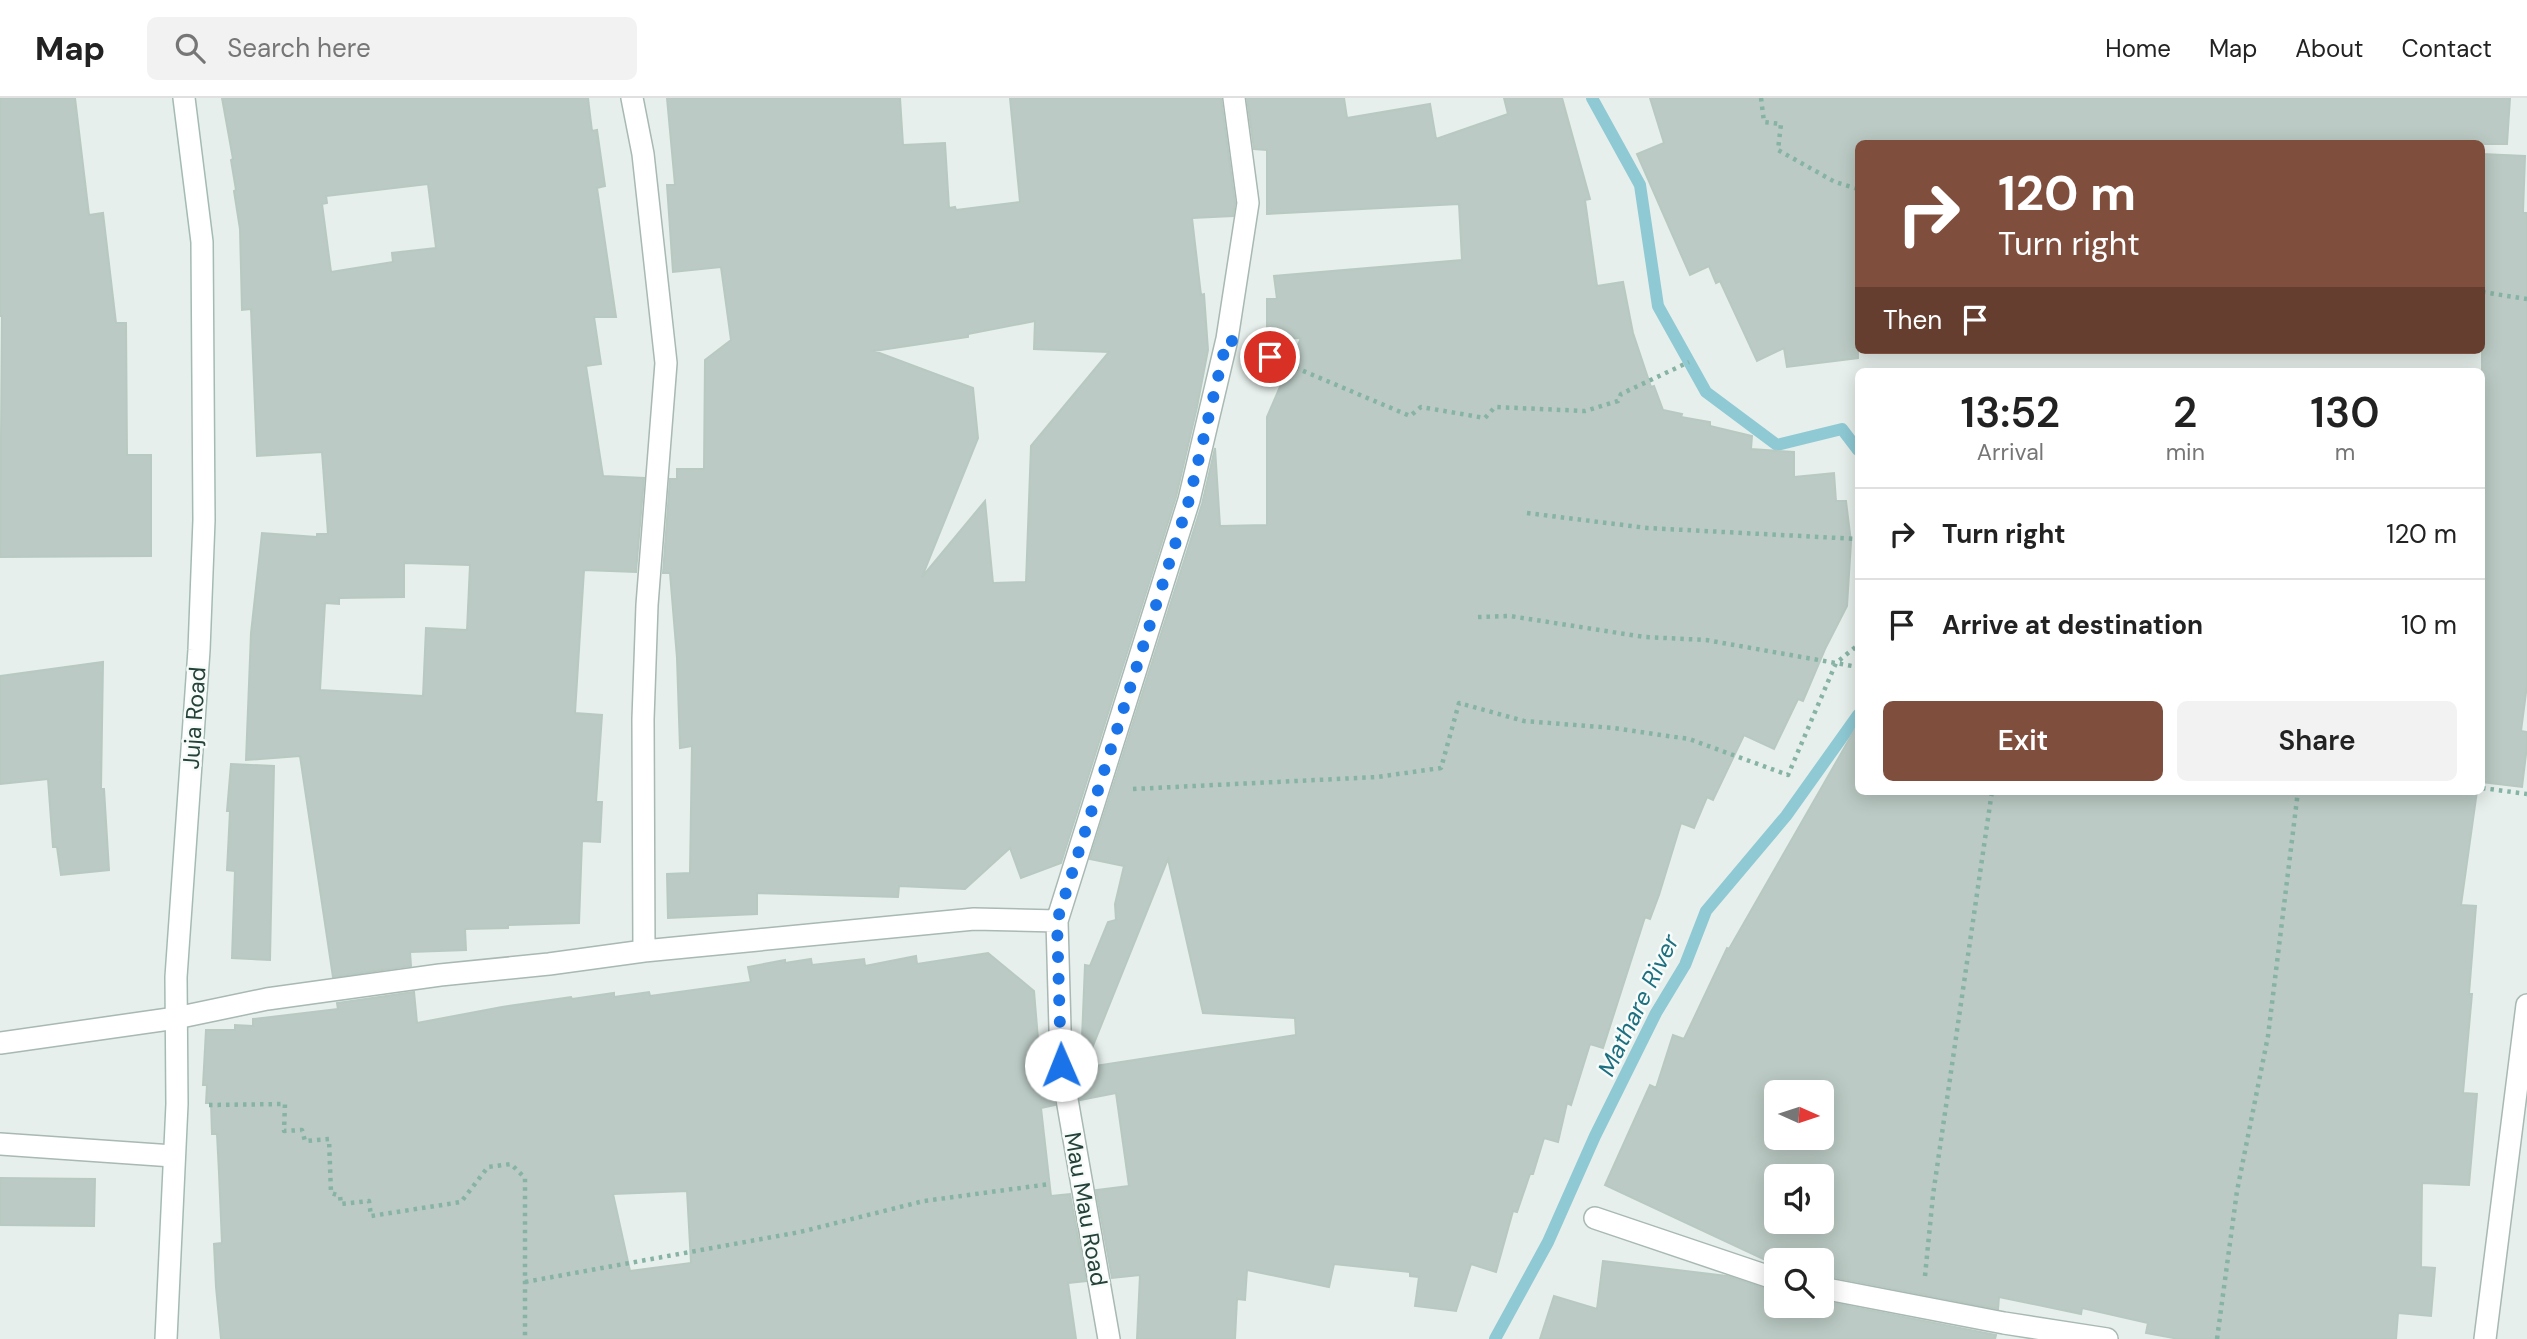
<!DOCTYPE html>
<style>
body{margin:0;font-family:"DM Sans",sans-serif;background:#f2f2f2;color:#222;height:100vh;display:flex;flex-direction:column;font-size:26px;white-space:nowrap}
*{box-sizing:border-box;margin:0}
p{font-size:23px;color:#767676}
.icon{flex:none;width:38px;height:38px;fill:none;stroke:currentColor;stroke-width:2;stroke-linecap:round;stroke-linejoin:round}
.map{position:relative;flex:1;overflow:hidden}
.details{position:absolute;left:1855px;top:270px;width:630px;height:427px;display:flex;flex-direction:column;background:#fff;border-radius:10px;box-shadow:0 4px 18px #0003}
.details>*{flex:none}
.banner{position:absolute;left:1855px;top:42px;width:630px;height:214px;border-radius:10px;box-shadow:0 4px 18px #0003;background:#804e3d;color:#fff;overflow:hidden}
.needle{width:46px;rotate:93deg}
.fabs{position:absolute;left:1764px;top:982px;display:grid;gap:14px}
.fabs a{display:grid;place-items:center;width:70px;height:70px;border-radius:10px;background:#fff;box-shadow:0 4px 18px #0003;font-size:35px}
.pin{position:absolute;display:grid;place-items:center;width:60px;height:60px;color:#fff;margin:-30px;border:4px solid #fff;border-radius:50%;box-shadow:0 2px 7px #0007}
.me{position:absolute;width:77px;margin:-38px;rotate:359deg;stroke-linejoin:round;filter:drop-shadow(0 0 5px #0008)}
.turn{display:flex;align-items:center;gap:24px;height:147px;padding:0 28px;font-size:32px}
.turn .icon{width:91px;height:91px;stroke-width:2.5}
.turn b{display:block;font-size:49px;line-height:60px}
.then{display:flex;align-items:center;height:66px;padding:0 28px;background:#0003;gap:14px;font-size:26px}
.eta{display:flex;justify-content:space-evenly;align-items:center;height:119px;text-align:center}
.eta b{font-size:42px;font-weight:600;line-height:49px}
.cta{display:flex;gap:14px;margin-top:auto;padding:14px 28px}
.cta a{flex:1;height:80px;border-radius:10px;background:#804e3d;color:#fff;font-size:28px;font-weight:600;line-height:80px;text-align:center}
.cta a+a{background:#f2f2f2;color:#222}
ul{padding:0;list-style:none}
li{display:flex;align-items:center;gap:21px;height:91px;padding:0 28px;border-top:2px solid #e0e0e0}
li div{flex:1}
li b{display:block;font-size:26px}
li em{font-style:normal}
header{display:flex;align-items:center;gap:42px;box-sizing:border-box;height:98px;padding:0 35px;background:#fff;border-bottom:2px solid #e0e0e0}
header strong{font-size:33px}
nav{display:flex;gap:38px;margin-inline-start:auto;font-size:24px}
.search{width:490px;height:63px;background:#f2f2f2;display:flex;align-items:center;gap:18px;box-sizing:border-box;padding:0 24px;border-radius:10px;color:#767676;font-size:26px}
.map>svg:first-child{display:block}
</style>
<header>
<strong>Map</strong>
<div class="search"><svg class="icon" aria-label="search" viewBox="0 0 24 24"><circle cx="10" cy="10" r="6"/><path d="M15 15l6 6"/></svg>Search here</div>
<nav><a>Home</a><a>Map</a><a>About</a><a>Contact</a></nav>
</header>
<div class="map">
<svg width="2527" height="1241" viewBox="0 0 2527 1241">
<rect width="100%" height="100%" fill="#e6efeb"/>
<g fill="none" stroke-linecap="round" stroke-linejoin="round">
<path stroke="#8ec9d4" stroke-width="12" d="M1592,0L1640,87L1658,208L1706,294L1777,347L1842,331L1858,352
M1495,1241L1548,1144L1595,1038L1656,915L1685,867L1706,813L1786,718L1858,617"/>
</g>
<path fill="#bbcac4" stroke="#b8c9c2" stroke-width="2" fill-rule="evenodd" d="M0,0H75L89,117L103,115L116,225H126L127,357H151V458L0,459L2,218H0Z
M222,0H588L592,33L597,32L605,88L597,90L616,219H594L601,266L586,268L603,378L644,380L636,474L584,472L575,615L602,617L596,704H602L600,744L582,743L579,825L508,827V830L465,831L466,852L410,854L411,868L333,879L300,658L246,662L251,535L262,435L317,439V436H328L322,354L257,358L251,211L242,212L240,131L234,93L236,92L231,62L233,61ZM428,86L436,150L392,155L393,164L331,174L322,106L327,105L326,98ZM404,465L470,467L467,532L426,530L423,598L320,592L325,505L339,506V500L404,499Z
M667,0H900L903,47L945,45L949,110L955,109L956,112L1020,104L1010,0H1221L1235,105L1233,118L1192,120L1201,197L1204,196L1208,252L1197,309L1176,399L1061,765L1021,780L1010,750L965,791L899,788L898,799L757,795V816L668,820L667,776L690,775L692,648L680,650L677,560L670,475H663L670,381H677V371H704L705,262L731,242L721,169L673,174L667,87H675ZM1035,223L1034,251L1109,254L1031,348L1026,484L993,485L985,403L922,479L978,340L973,290L874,253L968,239V236Z
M1247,0H1344L1347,20L1430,6L1436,41L1508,16L1504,0H1562L1590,101L1585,102L1597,188L1623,184L1633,235L1651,289L1654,288L1663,312L1682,316L1681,319L1710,324V328L1752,338L1751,351L1794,354V379L1834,375L1836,403H1846L1851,444L1847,508L1825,551L1803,603L1798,601L1774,651L1744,637L1713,702L1707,699L1694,730L1681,725L1659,797L1650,821L1645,819L1603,950L1590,946L1571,1007L1567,1005L1558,1044L1544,1040L1533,1076H1530L1517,1114L1513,1113L1496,1174L1471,1166L1456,1213L1415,1208L1419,1179L1410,1178V1174L1334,1166L1329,1189L1247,1172L1245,1202L1237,1201L1235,1241H1137L1140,1177L1112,1180L1096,1092L1129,1088L1116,995L1080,1002L1075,971L1296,937L1295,920L1203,915L1168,761L1086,965L1081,964L1085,867L1090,868L1108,824L1116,822L1115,806L1124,768L1090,761L1202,406L1215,350L1220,428L1267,427V319L1301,240L1267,241V201H1277L1274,178L1462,162L1459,106L1267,116V52L1254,51Z
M1650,0H2510L2507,46H1858V260L1787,269L1784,250L1757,263L1720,183L1716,185L1709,168L1690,177L1637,56L1664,45Z
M2482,56L2525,58L2523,115H2527V587L2521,633L2527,634V648L2522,689L2482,684Z
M103,564L101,691H104L109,772L61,777L57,749H53L48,681L0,686V578Z
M1858,626V693H2477L2461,807L2476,808L2469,896H2472L2463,995L2477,996L2469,1087L2422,1085L2421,1169L2435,1170L2431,1218L2398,1215L2396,1241H2179L2146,1235L2148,1225L2082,1210L2081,1216L1999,1199L1998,1211L1822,1177V1162H1776V1167L1605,1087L1650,987L1656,990L1673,937L1684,941L1727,850L1729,851ZM1776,994H1822V1040H1776ZM1776,1078H1822V1124H1776Z
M231,666L274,668L270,862L232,860L235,773L227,772L230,713H227Z
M988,855L1034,893L1041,977L1049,975L1055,1007L1041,1010L1051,1098L1070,1096L1086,1183L1068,1185L1076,1241H221L216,1189L214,1146L222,1145L219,1075L217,1036H212L211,1005H206L207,987H203L206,932H235V927L253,928V921L338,911L337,905L414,894L417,925L502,909L571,899L572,901L614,895V899L649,894L650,898L751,884L748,869L785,862V865L811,861L812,867L864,861L865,868L916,858L917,866ZM687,1093L691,1165L630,1173L613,1096Z
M0,1080L95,1081L94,1128L0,1127Z
M1603,1163L1727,1178L1776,1194V1208H1822V1203L1996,1237L1995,1241H1540L1554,1198L1597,1211Z"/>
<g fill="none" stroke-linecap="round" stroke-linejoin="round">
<g stroke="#a8b8b2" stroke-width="24">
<path id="service" d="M0,1046L173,1058"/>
</g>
<g stroke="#a8b8b2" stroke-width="24">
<path id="minor" d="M632,0L643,56L666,265L647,507L643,621L644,853
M176,920L267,901L440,877L549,866L644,853L974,821L1057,823
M1595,1120L1776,1181
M1822,1190L2004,1225L2107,1241
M1109,1241L1061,967L1057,823L1189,402L1227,241L1248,105L1234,0
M2485,1241L2527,907"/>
</g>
<g stroke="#a8b8b2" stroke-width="24">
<path id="tertiary" d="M0,945L176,920"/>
</g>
<g stroke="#a4bbb3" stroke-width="24">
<path id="secondary" d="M166,1241L177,1006L176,879L199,552L204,422L202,144L184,0"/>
</g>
<path stroke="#86b3a5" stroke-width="4.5" stroke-dasharray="3.5 5" stroke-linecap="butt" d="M1761,0L1764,24L1781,26L1778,52L1835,84L1858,91
M2482,194L2527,201
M1256,253L1410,318L1421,309L1485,320L1495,309L1585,313L1618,303L1621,296L1689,264
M1527,415L1647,430L1858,441
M1478,519L1510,518L1644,539L1706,542L1858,569
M2482,690L2527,696
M1133,691L1377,679L1441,670L1459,605L1524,623L1613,630L1689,641L1788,677L1836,565L1858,547
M209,1007L285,1006L284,1033L302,1032L305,1043L329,1041L331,1095L340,1098L341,1106L369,1103L371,1118L461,1104L488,1069L511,1066L525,1080V1241
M1925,1178L1933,1097L1992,693
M525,1184L800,1134L924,1103L1050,1086
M2217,1241L2237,1093L2268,938L2298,693"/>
<use href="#service" stroke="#fff" stroke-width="21"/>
<use href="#minor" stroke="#fff" stroke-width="21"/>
<use href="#tertiary" stroke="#fff" stroke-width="21"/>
<use href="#secondary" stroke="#fff" stroke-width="21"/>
</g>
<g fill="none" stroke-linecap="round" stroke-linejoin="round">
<path stroke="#1a73e8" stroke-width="12" stroke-dasharray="0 21.6" d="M1061,967L1057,823L1189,402L1227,241L1270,259"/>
</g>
<g text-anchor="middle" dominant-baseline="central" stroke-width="5" stroke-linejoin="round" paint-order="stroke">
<g font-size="23" fill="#24423a" stroke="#f7fbf9">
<text transform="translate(194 620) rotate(-86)">Juja Road</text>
<text transform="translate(1086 1111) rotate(80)">Mau Mau Road</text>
</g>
<g font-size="24" font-style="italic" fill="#1c6f80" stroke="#f7fbf9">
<text transform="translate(1638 907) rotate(-64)">Mathare River</text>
</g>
</g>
</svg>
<div class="fabs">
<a><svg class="needle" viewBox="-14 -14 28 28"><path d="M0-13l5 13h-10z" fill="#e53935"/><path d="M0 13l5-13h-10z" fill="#767676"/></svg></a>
<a><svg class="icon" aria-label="sound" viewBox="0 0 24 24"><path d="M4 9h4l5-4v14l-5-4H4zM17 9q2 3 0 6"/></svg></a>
<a><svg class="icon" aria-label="search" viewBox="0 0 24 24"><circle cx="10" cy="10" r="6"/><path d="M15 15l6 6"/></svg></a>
</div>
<div class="pin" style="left:1270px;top:259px;background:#d93025"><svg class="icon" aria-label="arrive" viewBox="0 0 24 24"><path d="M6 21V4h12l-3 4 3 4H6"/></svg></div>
<svg class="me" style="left:1061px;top:967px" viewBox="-20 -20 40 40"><circle r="19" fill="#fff"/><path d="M0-13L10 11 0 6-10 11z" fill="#1a73e8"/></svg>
<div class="banner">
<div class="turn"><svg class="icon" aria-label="right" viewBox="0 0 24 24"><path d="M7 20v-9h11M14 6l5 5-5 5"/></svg><div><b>120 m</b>Turn right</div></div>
<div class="then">Then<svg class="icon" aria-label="arrive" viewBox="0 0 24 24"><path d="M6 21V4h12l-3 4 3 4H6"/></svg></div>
</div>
<section class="details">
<div class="eta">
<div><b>13:52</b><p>Arrival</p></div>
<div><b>2</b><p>min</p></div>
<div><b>130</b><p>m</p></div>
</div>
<ul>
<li><svg class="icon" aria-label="right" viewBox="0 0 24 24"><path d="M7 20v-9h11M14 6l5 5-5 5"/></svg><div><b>Turn right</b></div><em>120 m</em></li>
<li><svg class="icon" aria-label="arrive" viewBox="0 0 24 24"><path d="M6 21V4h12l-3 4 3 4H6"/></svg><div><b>Arrive at destination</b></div><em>10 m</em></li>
</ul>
<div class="cta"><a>Exit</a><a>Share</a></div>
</section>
</div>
